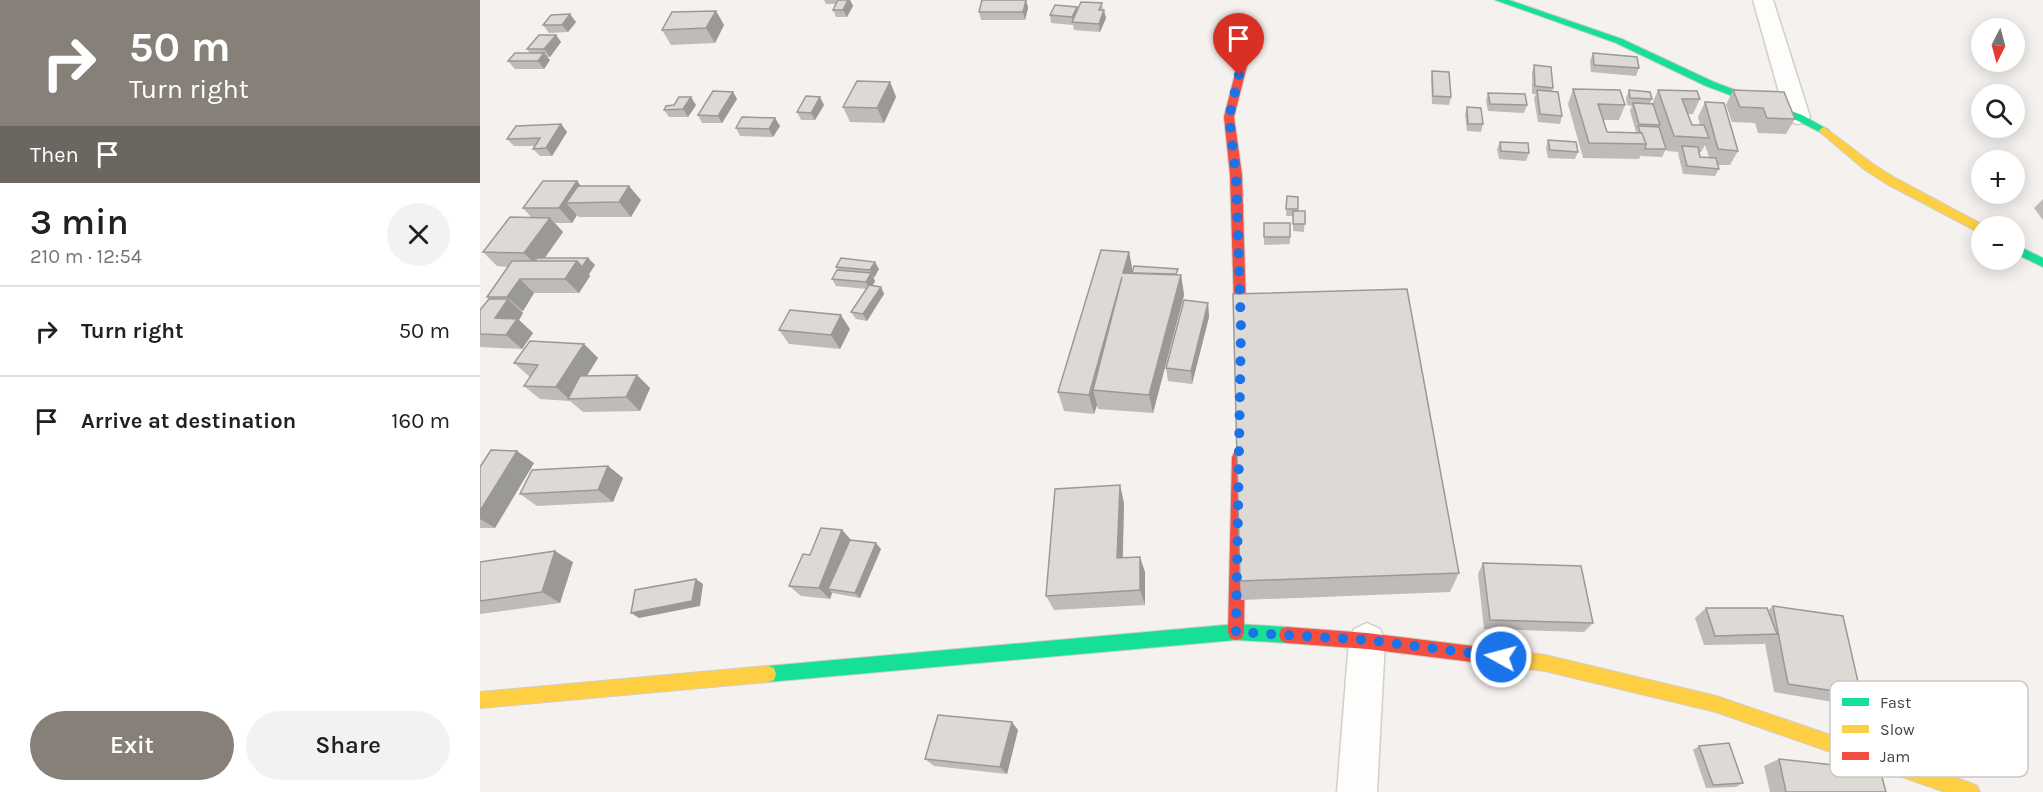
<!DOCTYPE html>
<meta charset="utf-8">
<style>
body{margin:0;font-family:Karla,sans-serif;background:#f2f2f2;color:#202124;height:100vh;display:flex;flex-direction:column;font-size:22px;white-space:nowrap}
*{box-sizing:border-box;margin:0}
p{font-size:20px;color:#757577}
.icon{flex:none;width:33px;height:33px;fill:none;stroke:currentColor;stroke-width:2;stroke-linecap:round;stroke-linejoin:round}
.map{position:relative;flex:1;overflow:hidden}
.side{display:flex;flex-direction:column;background:#fff;width:480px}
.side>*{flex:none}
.top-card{background:#868078;color:#fff;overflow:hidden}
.needle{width:39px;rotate:186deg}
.fabs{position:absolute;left:1491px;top:18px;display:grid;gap:12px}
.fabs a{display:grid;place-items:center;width:54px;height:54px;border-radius:50%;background:#fff;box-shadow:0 3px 15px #0003;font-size:30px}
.pin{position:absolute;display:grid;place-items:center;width:51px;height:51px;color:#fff;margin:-62px -26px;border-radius:50% 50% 50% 0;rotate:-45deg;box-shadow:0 0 6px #0007}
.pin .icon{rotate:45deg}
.me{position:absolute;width:66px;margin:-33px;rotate:277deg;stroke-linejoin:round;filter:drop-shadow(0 0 4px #0008)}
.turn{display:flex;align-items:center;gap:21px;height:126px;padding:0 30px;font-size:27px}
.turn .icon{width:78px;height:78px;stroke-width:2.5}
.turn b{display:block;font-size:42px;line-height:51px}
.then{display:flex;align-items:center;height:57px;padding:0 30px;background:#0003;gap:12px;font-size:22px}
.round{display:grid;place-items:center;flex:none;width:63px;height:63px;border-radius:32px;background:#f2f2f2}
.head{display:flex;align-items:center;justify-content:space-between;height:102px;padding:0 30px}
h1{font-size:36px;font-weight:600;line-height:45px}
.action{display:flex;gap:12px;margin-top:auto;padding:12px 30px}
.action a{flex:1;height:69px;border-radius:36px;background:#868078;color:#fff;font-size:24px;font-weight:600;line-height:69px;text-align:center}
.action a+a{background:#f2f2f2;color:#202124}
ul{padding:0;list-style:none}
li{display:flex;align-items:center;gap:18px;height:90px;padding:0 30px;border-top:2px solid #e0e0e0}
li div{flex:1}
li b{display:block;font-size:22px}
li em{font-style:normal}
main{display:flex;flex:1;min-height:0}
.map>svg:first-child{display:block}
</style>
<main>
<section class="side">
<div class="top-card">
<div class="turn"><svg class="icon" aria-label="right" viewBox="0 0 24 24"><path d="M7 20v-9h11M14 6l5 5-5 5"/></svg><div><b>50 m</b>Turn right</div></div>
<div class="then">Then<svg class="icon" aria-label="arrive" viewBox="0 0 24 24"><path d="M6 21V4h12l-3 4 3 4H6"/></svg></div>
</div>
<div class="head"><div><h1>3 min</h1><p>210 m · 12:54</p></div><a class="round"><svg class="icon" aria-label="close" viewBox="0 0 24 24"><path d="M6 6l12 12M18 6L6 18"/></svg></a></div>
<ul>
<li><svg class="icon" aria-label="right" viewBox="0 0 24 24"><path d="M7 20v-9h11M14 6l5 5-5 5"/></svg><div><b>Turn right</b></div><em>50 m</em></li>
<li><svg class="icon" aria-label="arrive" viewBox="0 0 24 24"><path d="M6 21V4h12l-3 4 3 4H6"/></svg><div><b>Arrive at destination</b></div><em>160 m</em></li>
</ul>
<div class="action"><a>Exit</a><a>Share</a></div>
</section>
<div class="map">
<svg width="1563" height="792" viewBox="0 0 1563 792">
<rect width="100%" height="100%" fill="#f4f1ee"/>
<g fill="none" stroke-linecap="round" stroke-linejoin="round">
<g stroke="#d2cfcb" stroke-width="3">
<path id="street" d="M1273,0H1293L1330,117L1326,122L1318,124L1310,122L1306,117Z
M887,623L900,629L905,641L897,792H857L869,641L874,629Z"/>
</g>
<g stroke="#d2cec5" stroke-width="2">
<path id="fast" d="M1015,0H1029L1142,39L1234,82L1322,115L1349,130L1344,133L1340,132L1314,119L1226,86L1136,43Z
M1534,244L1563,258V267L1534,253Z
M756,624L807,627L813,629L815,635L813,641L807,643L756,640L288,682L282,680L280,674L282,668L288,666Z"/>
</g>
<g stroke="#d2cec5" stroke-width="2">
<path id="slow" d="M1344,127L1393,164L1415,178L1505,226H1502V234L1407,184L1385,170L1340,132L1339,130Z
M1009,648L1065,655L1236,696L1491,783L1497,786L1500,792H1465L1236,712L1065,671L1009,664L1003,662L1001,656L1003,650Z
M288,666L294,668L296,674L294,680L288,682L0,708V692Z"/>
</g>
<g stroke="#d2cec5" stroke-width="2">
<path id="jam" d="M765,51L770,54L754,117L762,175L767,339L761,344L755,339L750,175L744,117L760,54Z
M759,451L764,453L766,457L764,632L762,638L756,640L750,638L748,632L752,457L754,453Z
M807,627L887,633L1009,648L1015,650L1017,656L1015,662L1009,664L887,649L807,643L801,641L799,635L801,629Z"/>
</g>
<use href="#street" fill="#fdfdfc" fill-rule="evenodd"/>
<use href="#fast" fill="#16e098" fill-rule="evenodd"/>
<use href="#slow" fill="#ffcf43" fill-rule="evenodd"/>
<use href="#jam" fill="#f24e42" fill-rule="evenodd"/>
</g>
<path fill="#bebbb8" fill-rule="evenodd" d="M344,0H370L373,6L367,17H356L353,10L356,4H346Z
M546,0L548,8L545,20H501L499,12Z
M622,3L623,10L626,18L620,32L594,30L593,25L571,23L570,15L597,7V11Z
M236,11L244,25L235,43L191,45L182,30Z
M96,22L88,32L69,33L63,25Z
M76,35L81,42L70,57H67L70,60L64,69H35L28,61L50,53L47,49Z
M1113,53L1159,68L1156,76L1111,72L1110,61Z
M1054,65L1073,88L1072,91L1082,116L1080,124L1058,122L1054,98L1056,94H1052V73Z
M952,71L971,97L969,105L952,104L951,79Z
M410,82L416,97L404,123L370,122L363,107Z
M1093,89L1145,105L1139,120H1123L1127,132H1156L1150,111L1152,106L1147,105L1146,98L1149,90L1172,99L1170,104H1172L1178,90L1220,99L1213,114H1208L1212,125H1220L1218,117L1225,102L1258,151L1250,165H1238L1239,169L1235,176L1203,174L1198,153L1199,152L1187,151L1179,126L1178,127L1186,149L1182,157L1161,156V155L1159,159L1103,158L1088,104ZM1225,145L1229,157H1220L1219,152H1221Z
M1253,90L1315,119L1306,134L1278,133L1275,123L1252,122L1246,105Z
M253,92L257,99L242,123H222L218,115Z
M1008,93L1047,105L1044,113L1008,111L1006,101Z
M216,105L208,117H189L184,110Z
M344,105L335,120H321L317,112Z
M987,107L1003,124L1001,132L987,131L985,115Z
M81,124L87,132L72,156H60L53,149L55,146H34L27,139Z
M300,126L293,137L260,136L256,128Z
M1068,140L1098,152L1095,159L1068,158L1066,148Z
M1020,142L1049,153L1046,161L1019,159L1017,149Z
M97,181L101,186L161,200L151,217H99L97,215L92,223H75L83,232L65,258H108L115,265L109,274L110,276L99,293H54L43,311H41L43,313L39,320L53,333L42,349L0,347V310L9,299L7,297L28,267L17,266L3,252L51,217L43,208Z
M807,196L818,197V211H825L824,232L813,231V216H806Z
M1563,199V220L1554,208Z
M784,223L810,237V244L784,245Z
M649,252L653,272L701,275L704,295L673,413L618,409L617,405L614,414L584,411L578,392Z
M356,267L399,269L393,277L395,281L393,285L401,287L404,294L387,321L376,319L371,312L386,289L356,286L352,279L358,270Z
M728,303L729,317L712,384L688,381L686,368Z
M370,329L360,349L309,344L299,330Z
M104,344L118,358L107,376L157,375L170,388L160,411L103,412L90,401L60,399L44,386L50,377L34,363Z
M54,463L15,528H0V467Z
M128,466L143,478L133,502L57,506L40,494Z
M644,503L643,558L665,572V605L574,610L566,596Z
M362,530L371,540L401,549L380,598L352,593L350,599L321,596L309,586L330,555Z
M0,562H93L80,603L0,614Z
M1003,563L1113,623L1104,632L1004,629L998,574Z
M979,573L970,592L761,600L760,581Z
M1293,606L1381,695L1365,704L1294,692L1285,643L1284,644L1224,645L1215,618L1226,608L1288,610Z
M538,730L527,774L454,766L445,759Z
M1219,746L1263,783L1256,787L1226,788L1213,750Z
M1299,759L1406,792H1290L1284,766Z"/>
<path fill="#9b9996" d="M368,0H370L373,6L367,17L363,10Z
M546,0L548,8L545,20L543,12Z
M597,7L598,14L593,22L592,17Z
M624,10L626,18L620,32L619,24Z
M236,11L244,25L235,43L226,28Z
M90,14L96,22L88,32L82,25Z
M76,35L81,42L70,57L64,49Z
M64,53L70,60L64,69L58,61Z
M410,82L416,97L404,123L397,108Z
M253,92L257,99L242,123L238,116Z
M211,97L216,105L208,117L203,109Z
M340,97L344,105L335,120L331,113Z
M295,118L300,126L293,137L289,129Z
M81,124L87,132L72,156L66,148Z
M97,181L109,196L86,203L97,215L92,223L79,208Z
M149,186L161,200L151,217L139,202Z
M70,218L83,232L58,267L44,253Z
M649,252L653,273H643Z
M108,258L115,265L109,274L110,276L99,293L85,279L97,261Z
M395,262L399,269L394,278L390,270Z
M391,273L395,281L390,290L386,282Z
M701,275L704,295L673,413L669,395Z
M642,277L613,390L617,405L614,414L609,395Z
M40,279L54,293L43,311L27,297Z
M401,287L404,294L387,321L383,314Z
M28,299L43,313L39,320L53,333L42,349L26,335L15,318Z
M728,303L729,317L712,384L711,371Z
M361,315L370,329L360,349L351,335Z
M104,344L118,358L92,399H89L76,387Z
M157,375L170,388L160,411L146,397Z
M37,451L54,463L15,528L0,519V511Z
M128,466L143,478L133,502L118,490Z
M640,485L644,503L642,573L637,558Z
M362,530L372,541L348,589L352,593L350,599L339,588Z
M396,543L401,549L380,598L375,593Z
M75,551L93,562L80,603L62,592Z
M660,557L665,572V605L660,590Z
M216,579L223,584L220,606L159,618L151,613Z
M532,722L538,730L527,774L520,767Z"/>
<path fill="#dddad6" stroke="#9b9996" stroke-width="1.5" d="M358,0H368L363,10H353Z
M502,0H546L543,12H499Z
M601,2L622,3L619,10H624L619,24L592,22Z
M575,5L597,7L592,17L570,15Z
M236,11L226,28L182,30L192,12Z
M90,14L82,25H63L71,15Z
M59,35H76L64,49H47Z
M35,53H64L58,61H28Z
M1113,53L1157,57L1159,68L1114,65Z
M1054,65L1071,67L1073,88L1055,86Z
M952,71L969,72L971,97L953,96Z
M377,81L410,82L397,108L363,107Z
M1093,89L1140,90L1145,105L1118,104L1127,132L1162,133L1166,144L1109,143Z
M1057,90L1078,92L1082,116L1060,114Z
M1149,90L1170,92L1172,99L1150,98Z
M1178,90L1217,91L1220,99H1202L1212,125H1224L1229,138L1194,136Z
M1253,90L1304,92L1315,119L1287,118L1283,108L1260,107Z
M233,91L253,92L238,116L218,115Z
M1008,93L1045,94L1047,105L1010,104Z
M326,96L340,97L331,113L317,112Z
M199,97H211L203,109L184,110L186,106L194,105Z
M1225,102L1244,103L1258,151L1238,149Z
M1153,103L1173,104L1180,125L1159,124Z
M987,107L1001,108L1003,124H988Z
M262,117L295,118L289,129L256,128Z
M81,124L66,148L53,149L60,138L27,139L36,126Z
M1158,126L1179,127L1186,149H1165L1166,144L1162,133L1160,132Z
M1068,140L1096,142L1098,152L1070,150Z
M1020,142L1048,143L1049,153L1021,151Z
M1202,146L1218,147L1220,157L1236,158L1239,169L1207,166Z
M63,181H97L79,208H43Z
M98,186H149L139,202L86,203Z
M807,196L818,197V209H806Z
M813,211H825V224H813Z
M30,217L70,218L44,253L3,252Z
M784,223H810V237H784Z
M621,250L649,252L643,273L701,275L669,395L613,390L642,277L609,395L578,392Z
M57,258H108L102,267L97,261H55Z
M361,258L395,262L390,270L356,267Z
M32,261H97L85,279H40L27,297H7Z
M654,266L698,269L696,274L652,273Z
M357,270L391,273L386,282L352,279Z
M389,285L401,287L383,314L371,312Z
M927,289L979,573L760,581L753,294Z
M9,299H28L15,318L37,319L26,335L0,334V310Z
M704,300L728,303L711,371L686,368Z
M310,310L361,315L351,335L299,330Z
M50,341L104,344L76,387L44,386L58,365L34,363Z
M157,375L146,397L88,399L100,376Z
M11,450L37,451L0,511V467Z
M128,466L118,490L40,494L52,470Z
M640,485L637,558L660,557V590L566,596L575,489Z
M341,528L362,530L339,588L309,586L323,554L330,555Z
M370,540L396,543L375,593L348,589Z
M75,551L62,592L0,601V562Z
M1003,563L1101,566L1113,623L1010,620Z
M216,579L212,601L151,613L155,590Z
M1293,606L1363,616L1381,695L1308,684Z
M1226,608H1287L1297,634L1235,636Z
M458,715L532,722L520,767L445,759Z
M1249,743L1263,783L1233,785L1219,746Z
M1299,759L1400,770L1406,792H1306Z"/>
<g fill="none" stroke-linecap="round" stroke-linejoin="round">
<path stroke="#1a73e8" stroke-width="10" stroke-dasharray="0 18" d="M759,75L749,117L756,175L761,328L756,632L887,640L1021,657"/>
</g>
<rect x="1350" y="681" width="198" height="96" rx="9" fill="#fff" stroke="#c9c7c4" stroke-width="1.5"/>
<rect x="1362" y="698" width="27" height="8" fill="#16e098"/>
<rect x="1362" y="725" width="27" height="8" fill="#ffcf43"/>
<rect x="1362" y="752" width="27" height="8" fill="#f24e42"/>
<g font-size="16" fill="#4a4339">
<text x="1400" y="708">Fast</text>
<text x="1400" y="735">Slow</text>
<text x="1400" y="762">Jam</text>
</g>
</svg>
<div class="fabs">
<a><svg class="needle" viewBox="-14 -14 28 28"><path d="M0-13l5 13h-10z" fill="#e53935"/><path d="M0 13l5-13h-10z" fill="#757577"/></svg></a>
<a><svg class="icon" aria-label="search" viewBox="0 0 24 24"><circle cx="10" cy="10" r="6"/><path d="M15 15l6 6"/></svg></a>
<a>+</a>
<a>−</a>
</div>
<div class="pin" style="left:759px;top:75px;background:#d93025"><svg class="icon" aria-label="arrive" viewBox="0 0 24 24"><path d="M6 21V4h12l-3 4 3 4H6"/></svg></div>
<svg class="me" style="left:1021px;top:657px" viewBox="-20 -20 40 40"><circle r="17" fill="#1a73e8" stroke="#fff" stroke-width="3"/><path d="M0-11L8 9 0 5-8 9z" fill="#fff"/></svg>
</div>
</main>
